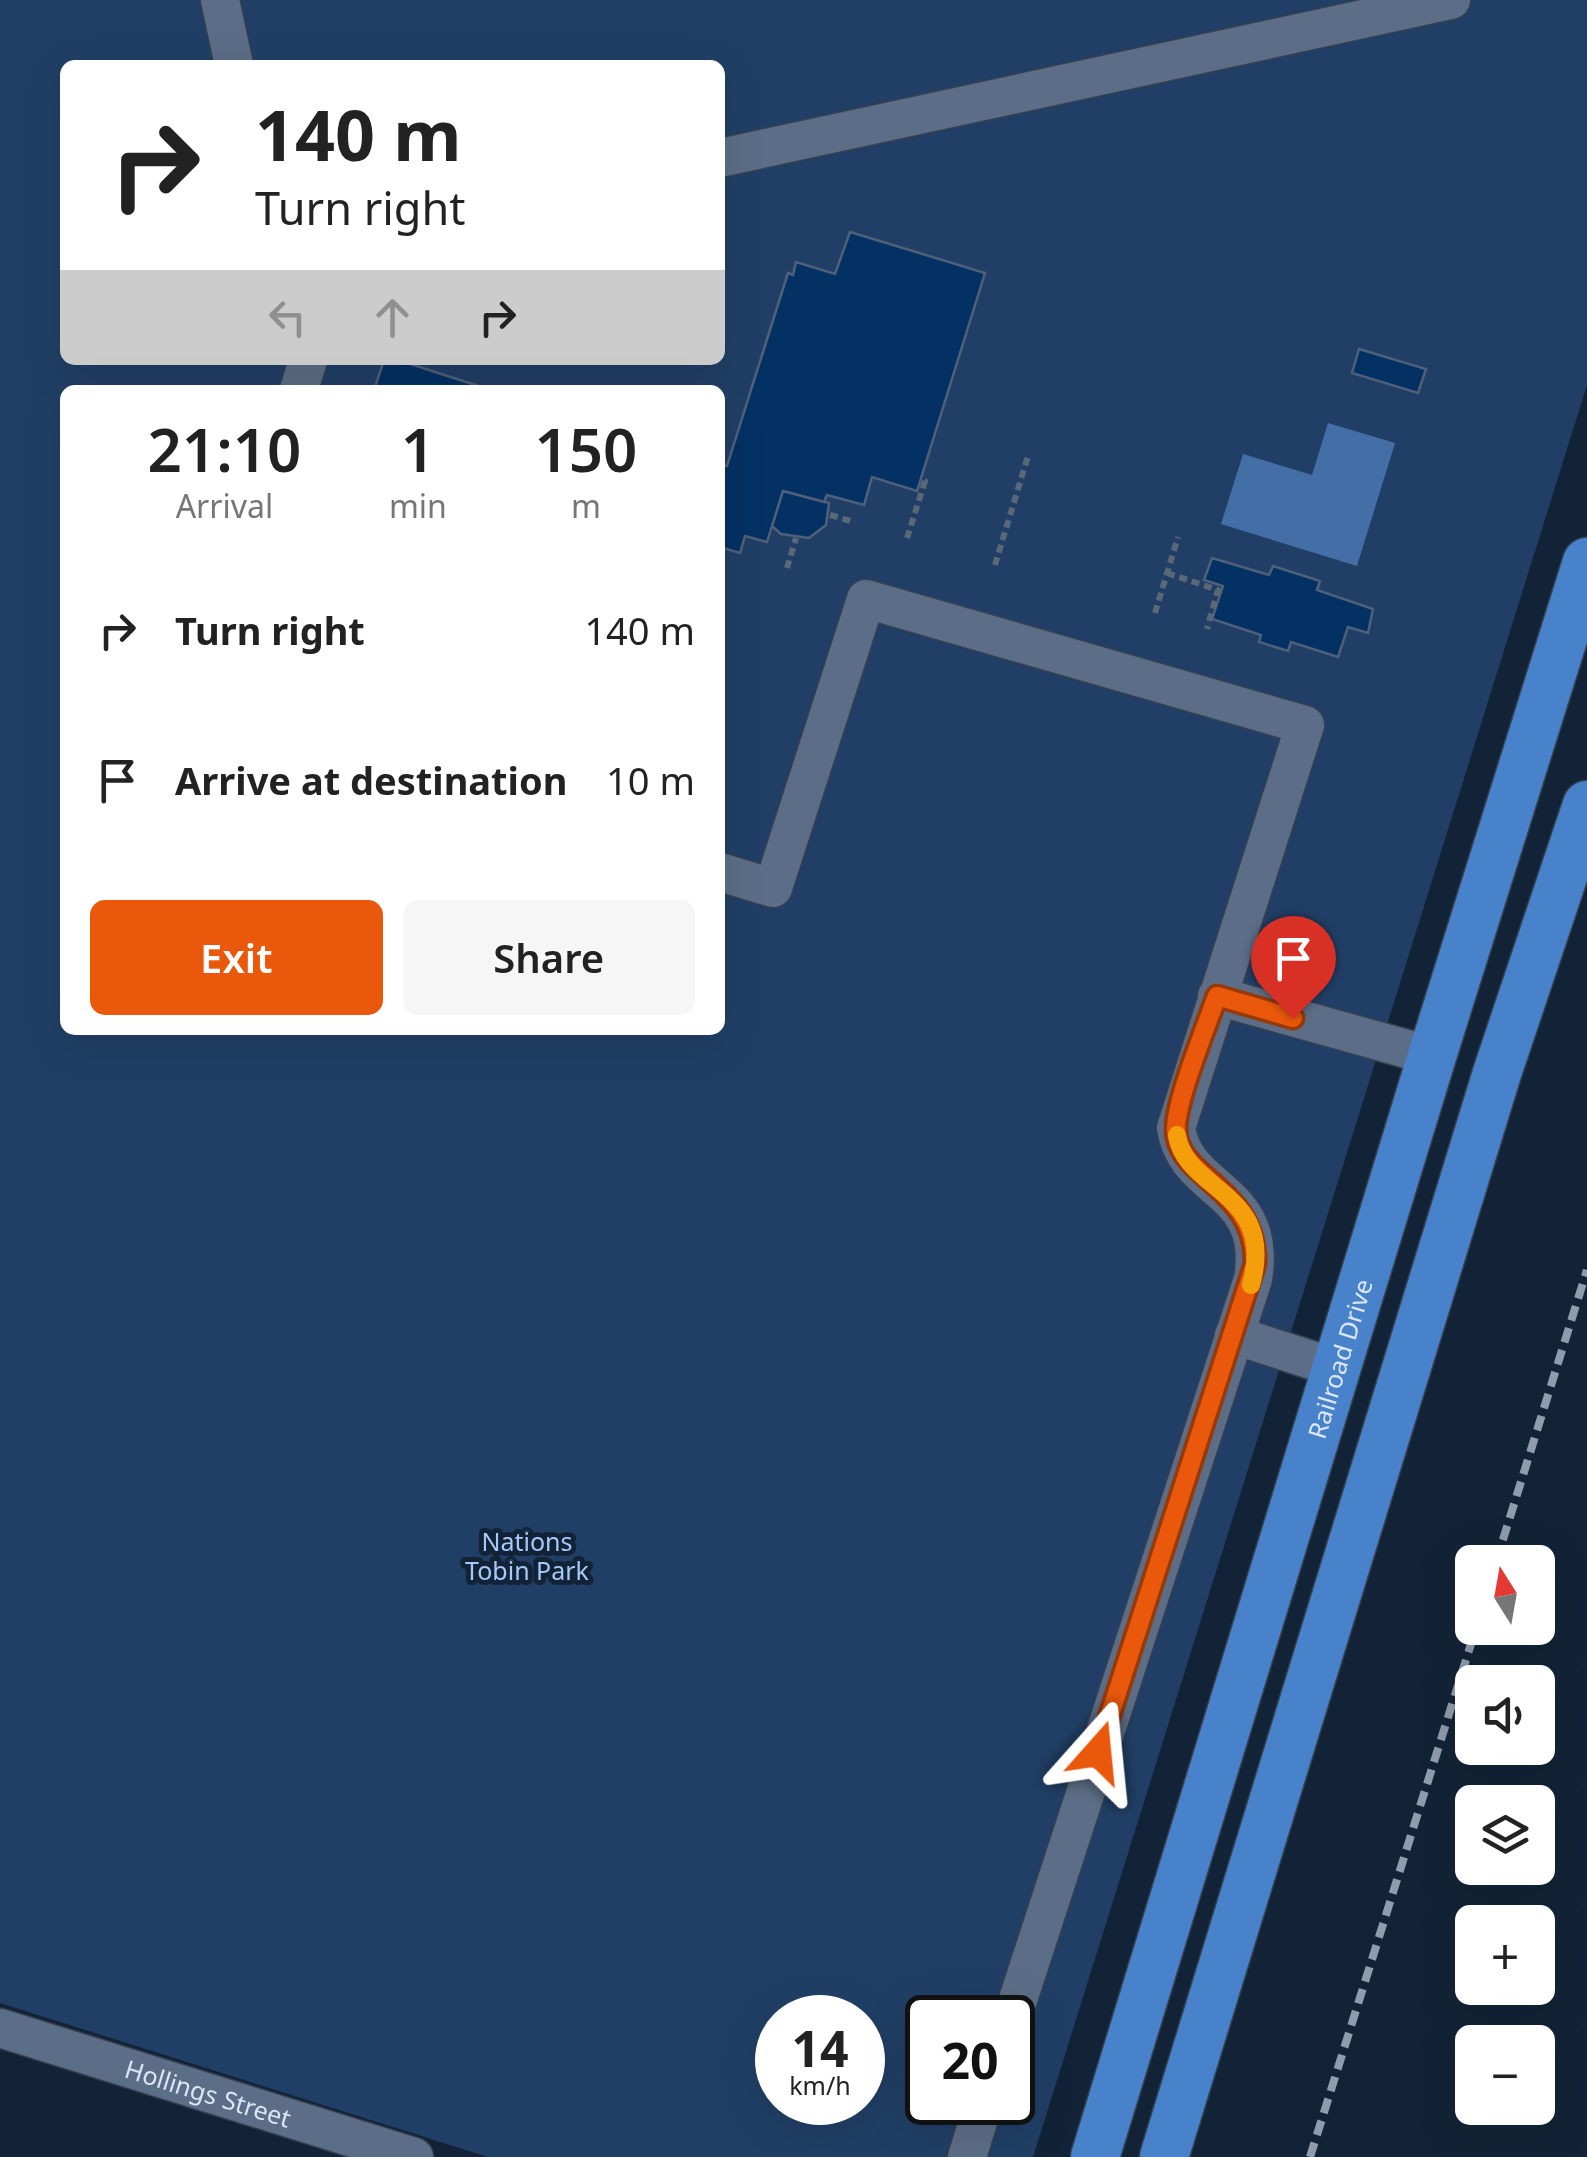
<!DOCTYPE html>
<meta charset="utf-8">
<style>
body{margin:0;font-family:"Noto Sans",sans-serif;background:#f6f6f6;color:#222;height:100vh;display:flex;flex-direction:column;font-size:38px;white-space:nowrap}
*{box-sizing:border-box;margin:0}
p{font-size:32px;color:#767676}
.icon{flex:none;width:55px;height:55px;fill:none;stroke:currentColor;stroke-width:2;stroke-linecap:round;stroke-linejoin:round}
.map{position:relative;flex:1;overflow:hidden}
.side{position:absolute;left:60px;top:385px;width:665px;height:650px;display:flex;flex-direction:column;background:#fff;border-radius:15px;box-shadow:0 10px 40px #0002}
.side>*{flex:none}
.banner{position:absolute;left:60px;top:60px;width:665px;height:305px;border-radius:15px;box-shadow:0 10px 40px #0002;background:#fff;color:#222;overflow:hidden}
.needle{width:65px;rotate:349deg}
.controls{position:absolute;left:1455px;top:1545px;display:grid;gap:20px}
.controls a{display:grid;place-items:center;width:100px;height:100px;border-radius:15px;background:#fff;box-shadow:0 10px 40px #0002;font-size:50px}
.speed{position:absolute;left:755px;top:1995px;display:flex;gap:20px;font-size:50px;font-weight:700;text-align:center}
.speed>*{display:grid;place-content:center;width:130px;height:130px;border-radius:50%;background:#fff;box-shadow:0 10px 40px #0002;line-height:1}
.speed small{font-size:25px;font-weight:400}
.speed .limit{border:5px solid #111;border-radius:15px;background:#fff;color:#111}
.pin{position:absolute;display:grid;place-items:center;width:85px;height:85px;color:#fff;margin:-102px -42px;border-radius:50% 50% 50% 0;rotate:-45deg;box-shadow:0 0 10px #0007}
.pin .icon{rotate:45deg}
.me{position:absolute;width:110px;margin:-55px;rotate:18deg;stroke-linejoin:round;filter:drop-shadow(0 0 8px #0008)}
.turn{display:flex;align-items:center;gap:35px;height:210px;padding:0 30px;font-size:45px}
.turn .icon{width:130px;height:130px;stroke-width:2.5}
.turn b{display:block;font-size:70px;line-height:85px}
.lanes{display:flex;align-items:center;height:95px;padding:0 30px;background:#0003;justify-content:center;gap:50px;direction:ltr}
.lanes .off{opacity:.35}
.eta{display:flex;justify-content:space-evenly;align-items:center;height:170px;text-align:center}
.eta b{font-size:60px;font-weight:600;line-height:70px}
.button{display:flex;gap:20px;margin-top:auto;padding:20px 30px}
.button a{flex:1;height:115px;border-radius:15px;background:#ea580c;color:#fff;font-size:40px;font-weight:600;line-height:115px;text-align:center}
.button a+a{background:#f6f6f6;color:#222}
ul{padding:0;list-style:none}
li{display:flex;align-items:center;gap:30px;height:150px;padding:0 30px}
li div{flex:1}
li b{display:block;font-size:38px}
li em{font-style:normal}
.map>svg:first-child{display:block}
</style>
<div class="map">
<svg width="1587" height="2157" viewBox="0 0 1587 2157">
<rect width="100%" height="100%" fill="#132337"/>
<path fill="#213f66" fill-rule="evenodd" d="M0,0H1587V385L1033,2157H488L0,2003ZM65,65H720V360H65ZM65,390H720V1030H65ZM778,2018H862V2102H778ZM928,2018H1012V2102H928Z"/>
<path fill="#436ea6" d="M1328,423L1395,443L1357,566L1221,524L1243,454L1312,475Z"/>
<path fill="#043164" stroke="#4f6179" stroke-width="2.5" d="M850,232L985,273L917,491L872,477L864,505L827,495L824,502L783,491L767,542L745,536L740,553L720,547V464L727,466L788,273L793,275L796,262L835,274Z
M1359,349L1426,369L1418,393L1352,373Z
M384,360H398L491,390H374Z
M783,491L829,503L826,525L809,538L781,534L772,526Z
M1212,558L1269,575L1273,566L1320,581L1317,590L1373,609L1368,633L1348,627L1338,657L1291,642L1288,651L1259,642L1261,635L1212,619L1223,586L1204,580Z"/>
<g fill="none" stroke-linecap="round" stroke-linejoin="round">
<g stroke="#354051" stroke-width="41">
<g id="minor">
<path d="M220,0L234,65"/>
<path d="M720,158L1451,0"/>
<path d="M299,390L308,360"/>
<path d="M720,872L773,888L866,599L1305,725L1176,1128C1186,1194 1268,1187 1253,1279L1012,2018"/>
<path d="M1217,996L1432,1056"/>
<path d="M1234,1335L1336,1368"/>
<path id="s1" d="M0,2028L414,2157"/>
<path d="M967,2157L984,2102"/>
</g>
</g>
<g stroke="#354051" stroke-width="51">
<g id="major">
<path id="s2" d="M1095,2157L1432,1056L1587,562"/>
<path d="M1164,2157L1497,1073L1587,805"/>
</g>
</g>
<path stroke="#596879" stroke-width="6" stroke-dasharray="8 5" stroke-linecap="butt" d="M830,515L854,522
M907,538L925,481L921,480
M995,565L1028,456
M787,568L796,538
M1167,573L1218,590L1207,629
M1155,613L1178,537"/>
<use href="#minor" stroke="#5c6e87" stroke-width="38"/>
<use href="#major" stroke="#4882ca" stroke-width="48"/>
<path stroke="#8f9cad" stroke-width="8" stroke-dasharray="15 8" stroke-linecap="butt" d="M1496,1562L1587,1270
M1310,2157L1476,1628"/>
</g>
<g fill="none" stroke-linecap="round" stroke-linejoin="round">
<g stroke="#983908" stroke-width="25">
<path id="route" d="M1098,1752L1255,1264C1257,1187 1176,1179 1176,1129C1176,1100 1206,1027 1217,996L1293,1018"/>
</g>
<use href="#route" stroke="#ea580c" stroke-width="18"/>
<path stroke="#f59e0b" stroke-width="18" d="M1177,1135C1186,1193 1277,1191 1251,1285"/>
</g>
<g text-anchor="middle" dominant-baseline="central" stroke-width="10" stroke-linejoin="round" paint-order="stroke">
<g font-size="25" fill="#dbe6f4" stroke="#132337">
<text stroke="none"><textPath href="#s2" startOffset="835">Railroad Drive</textPath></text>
<text stroke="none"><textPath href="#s1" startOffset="218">Hollings Street</textPath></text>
</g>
<g font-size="25" fill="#a5c9f9" stroke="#132337">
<text x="527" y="1541">Nations<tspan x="527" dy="29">Tobin Park</tspan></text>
</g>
</g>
</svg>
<div class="controls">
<a><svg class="needle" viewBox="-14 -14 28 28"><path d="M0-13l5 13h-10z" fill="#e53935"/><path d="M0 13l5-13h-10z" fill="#767676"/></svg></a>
<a><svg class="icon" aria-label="sound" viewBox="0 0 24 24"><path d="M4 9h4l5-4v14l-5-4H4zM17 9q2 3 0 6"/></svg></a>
<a><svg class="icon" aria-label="layers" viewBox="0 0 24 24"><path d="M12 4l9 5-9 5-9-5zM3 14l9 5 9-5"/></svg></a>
<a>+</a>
<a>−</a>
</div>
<div class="speed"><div>14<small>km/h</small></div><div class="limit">20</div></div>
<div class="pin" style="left:1293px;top:1018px;background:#d93025"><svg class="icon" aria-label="arrive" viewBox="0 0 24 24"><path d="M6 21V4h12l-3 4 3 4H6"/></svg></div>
<svg class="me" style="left:1098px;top:1752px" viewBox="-20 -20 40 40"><path d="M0-17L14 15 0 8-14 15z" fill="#ea580c" stroke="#fff" stroke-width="4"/></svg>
<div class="banner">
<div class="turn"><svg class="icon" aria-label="right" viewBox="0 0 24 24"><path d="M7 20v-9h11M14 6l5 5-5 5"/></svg><div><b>140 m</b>Turn right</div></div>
<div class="lanes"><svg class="icon off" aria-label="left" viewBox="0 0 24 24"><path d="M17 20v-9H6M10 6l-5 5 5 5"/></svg><svg class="icon off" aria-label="ahead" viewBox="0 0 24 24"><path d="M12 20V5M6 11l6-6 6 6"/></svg><svg class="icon" aria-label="right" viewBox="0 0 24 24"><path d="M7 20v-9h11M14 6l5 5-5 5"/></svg></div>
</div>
<section class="side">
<div class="eta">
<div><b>21:10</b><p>Arrival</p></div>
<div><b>1</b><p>min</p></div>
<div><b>150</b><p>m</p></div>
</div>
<ul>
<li><svg class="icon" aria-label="right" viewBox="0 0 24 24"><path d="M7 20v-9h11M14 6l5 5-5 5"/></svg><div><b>Turn right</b></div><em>140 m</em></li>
<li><svg class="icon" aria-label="arrive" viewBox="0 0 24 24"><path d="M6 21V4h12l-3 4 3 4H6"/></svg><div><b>Arrive at destination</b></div><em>10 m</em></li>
</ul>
<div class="button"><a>Exit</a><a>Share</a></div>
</section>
</div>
